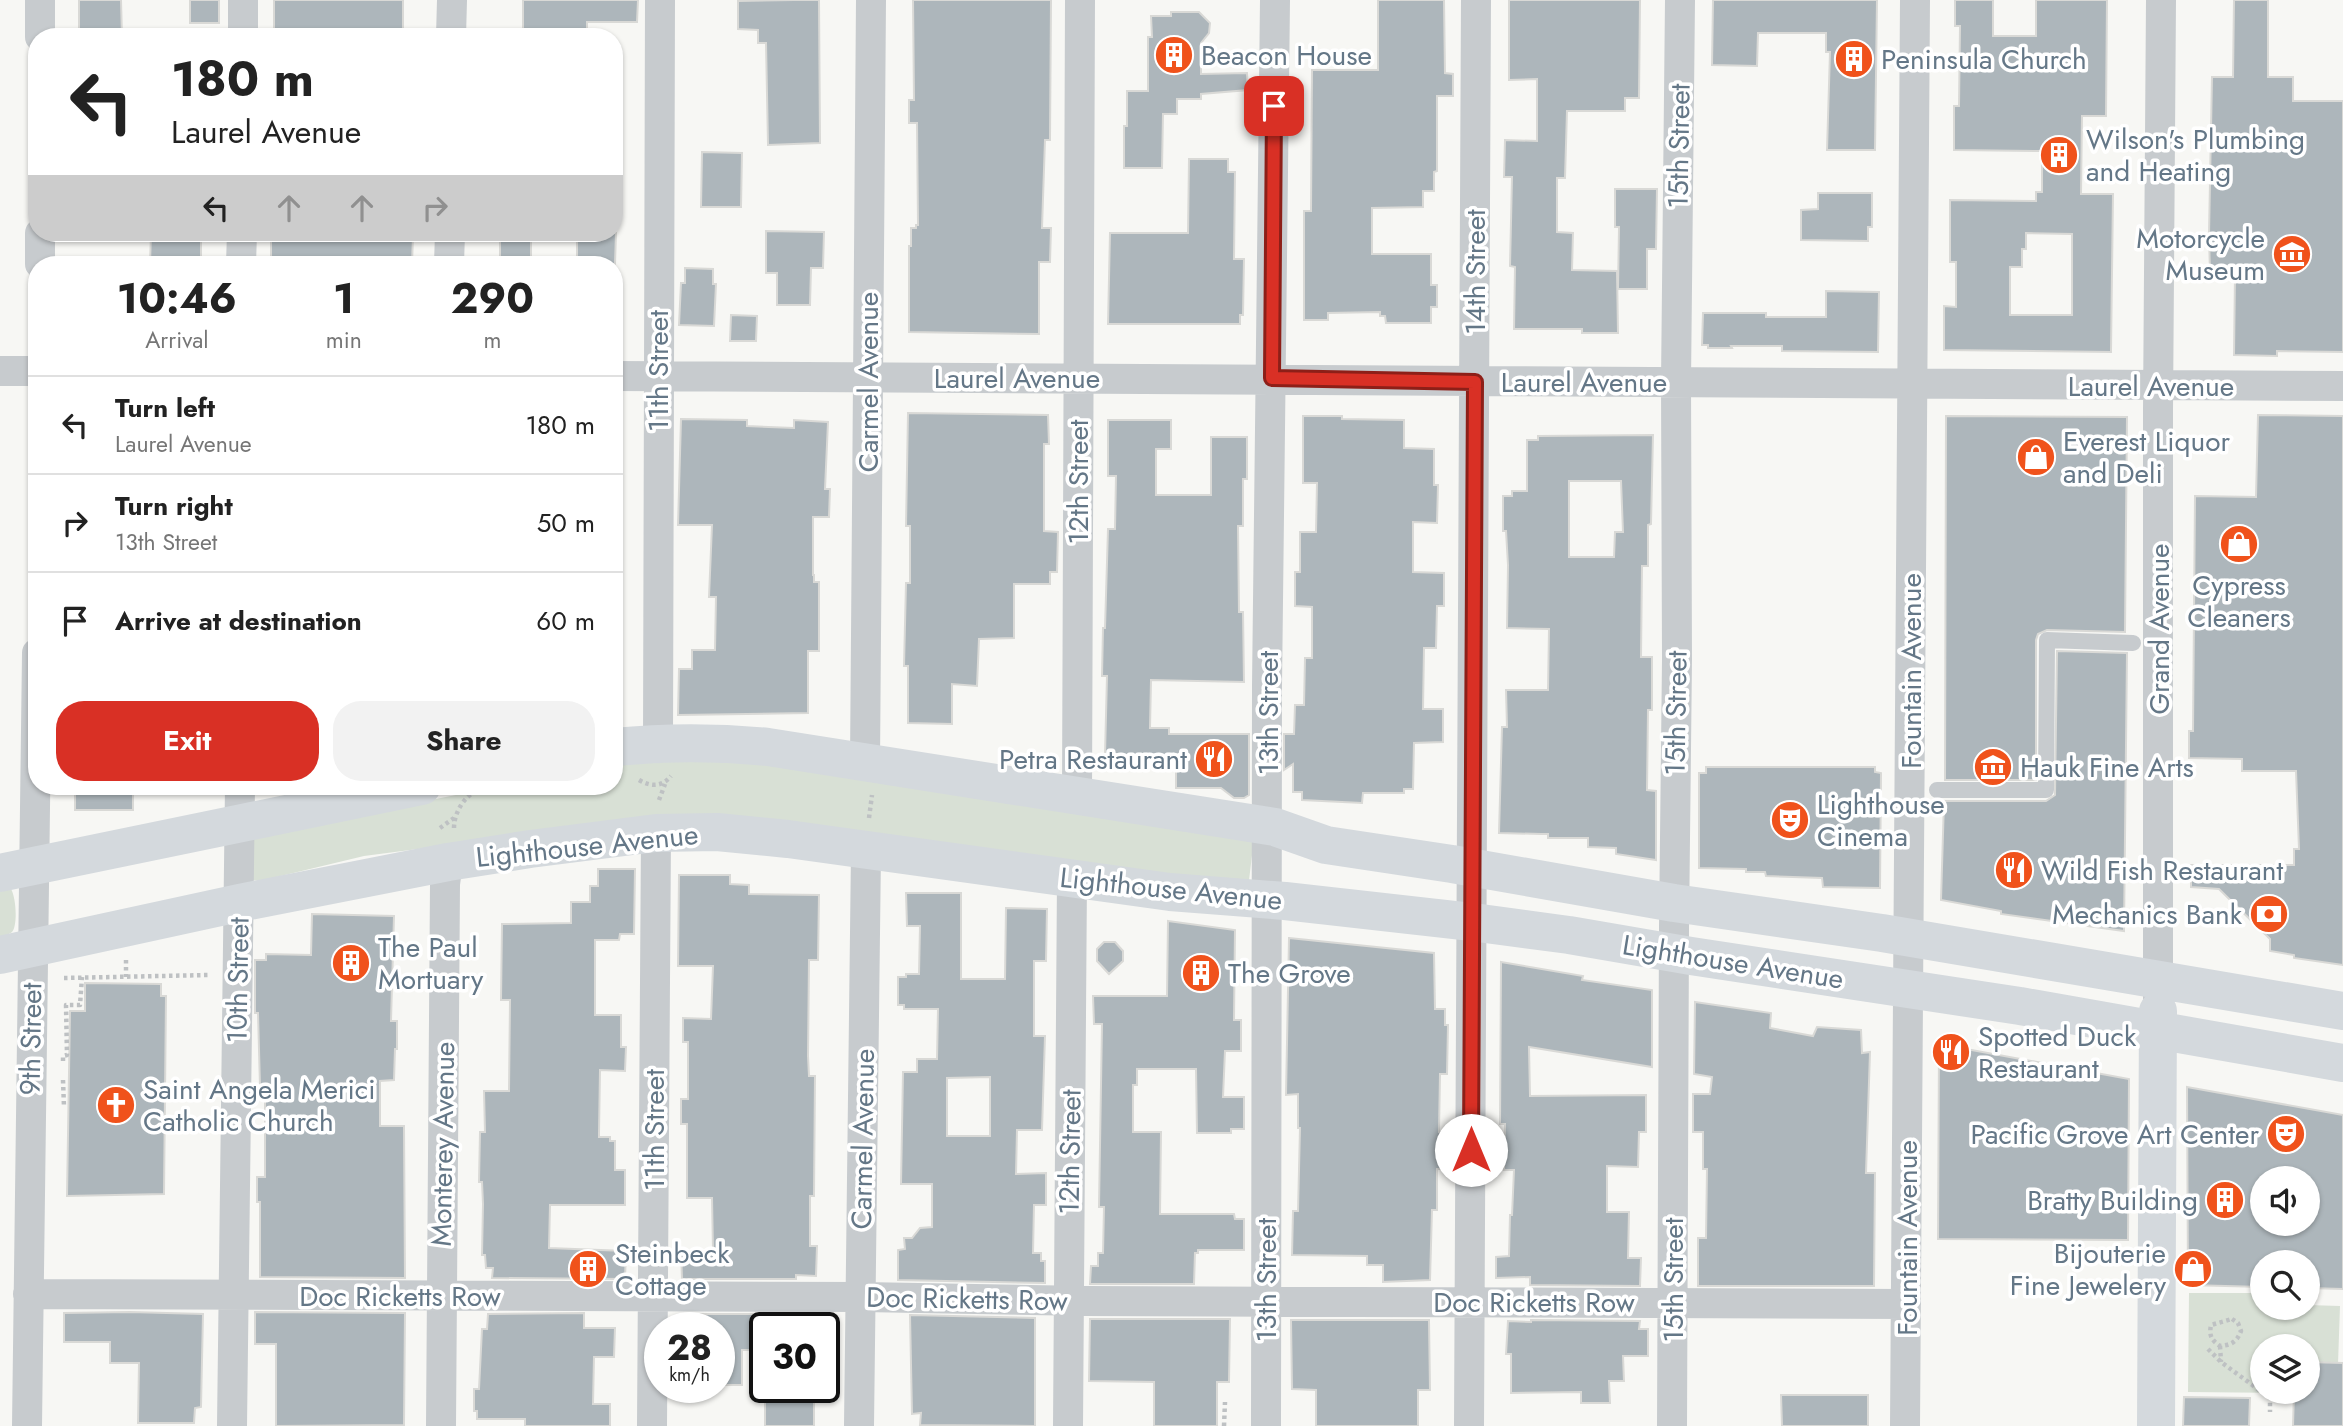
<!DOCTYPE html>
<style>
body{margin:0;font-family:Jost,sans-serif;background:#f2f2f2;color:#222;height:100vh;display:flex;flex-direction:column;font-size:26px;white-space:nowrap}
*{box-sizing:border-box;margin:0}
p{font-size:23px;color:#767676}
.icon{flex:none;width:38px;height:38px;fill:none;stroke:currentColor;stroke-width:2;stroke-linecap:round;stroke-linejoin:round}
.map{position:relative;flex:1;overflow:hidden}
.details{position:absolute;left:28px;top:256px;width:595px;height:539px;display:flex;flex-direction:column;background:#fff;border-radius:28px;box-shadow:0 2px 5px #0004}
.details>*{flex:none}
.top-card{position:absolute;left:28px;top:28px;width:595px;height:214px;border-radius:28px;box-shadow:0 2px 5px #0004;background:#fff;color:#222;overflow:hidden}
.controls{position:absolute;left:2250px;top:1166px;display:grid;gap:14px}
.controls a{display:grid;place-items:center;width:70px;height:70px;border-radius:50%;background:#fff;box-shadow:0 2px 5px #0004;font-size:35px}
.speed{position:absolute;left:644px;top:1312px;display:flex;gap:14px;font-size:35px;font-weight:700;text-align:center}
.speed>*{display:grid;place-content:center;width:91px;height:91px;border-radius:50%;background:#fff;box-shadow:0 2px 5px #0004;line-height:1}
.speed small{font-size:18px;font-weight:400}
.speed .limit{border:4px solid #111;border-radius:10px;background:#fff;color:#111}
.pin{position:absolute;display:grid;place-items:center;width:60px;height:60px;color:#fff;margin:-30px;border-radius:14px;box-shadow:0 4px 10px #0006}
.me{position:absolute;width:77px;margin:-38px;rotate:0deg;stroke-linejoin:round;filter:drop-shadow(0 0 5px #0008)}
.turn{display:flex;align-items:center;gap:24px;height:147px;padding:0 28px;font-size:32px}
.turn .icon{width:91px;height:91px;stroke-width:2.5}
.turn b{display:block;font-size:49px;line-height:60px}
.lanes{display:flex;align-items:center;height:66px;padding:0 28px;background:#0003;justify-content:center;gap:35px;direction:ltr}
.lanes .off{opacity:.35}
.eta{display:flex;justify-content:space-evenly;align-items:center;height:119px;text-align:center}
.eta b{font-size:42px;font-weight:700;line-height:49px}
.button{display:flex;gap:14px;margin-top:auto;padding:14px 28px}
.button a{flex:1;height:80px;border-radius:28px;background:#d93025;color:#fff;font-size:28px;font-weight:700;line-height:80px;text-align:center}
.button a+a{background:#f2f2f2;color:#222}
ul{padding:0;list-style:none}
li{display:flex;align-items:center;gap:21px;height:98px;padding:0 28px;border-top:2px solid #e0e0e0}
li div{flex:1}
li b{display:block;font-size:26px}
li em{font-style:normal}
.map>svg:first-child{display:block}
</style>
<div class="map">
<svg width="2343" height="1426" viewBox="0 0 2343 1426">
<rect width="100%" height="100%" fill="#f7f7f4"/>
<path fill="#d8e0d5" d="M655,761L735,762L812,770L1254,838L1248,889L571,829L364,856L260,881L252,880L250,840L260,834L501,786H614V765Z
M0,889H11C16,897 18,925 12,932C10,934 3,936 0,937Z
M2189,1293H2263V1307H2308V1305L2340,1306L2338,1364L2308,1363V1346H2263V1391L2291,1393L2188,1392Z"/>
<path fill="#adb6bb" stroke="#d9d9d6" stroke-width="2" fill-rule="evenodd" d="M79,0H121L122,37H79Z
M190,0H219V23H190Z
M274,0H403V37H274Z
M523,0H638L637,22H587V37H523Z
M794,0H819L820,143L768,145L766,43H758V30L738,29V1Z
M913,0H1051L1050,140H1045L1042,228H1051L1050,262H1039V334L909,332V246H911V228H916V225H918L917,123H909V100H914Z
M1378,0H1444L1445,73L1453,74V96H1437V171L1434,172V191H1423V207L1372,208V254H1431V285H1437V307H1431V323H1386L1385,316H1380V312L1328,313V320H1304V211H1311L1312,70H1378Z
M1509,0H1640L1639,98H1625V111H1567L1565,178H1557V232L1573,233L1572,270L1617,271L1618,333H1582V329H1514L1515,267L1510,266L1512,177H1504L1505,140L1537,141V79L1509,80Z
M1713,0H1877L1875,150H1827L1830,52H1826V33H1758L1757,66L1712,65Z
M1955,0H1993V36H2036V0H2107L2106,116H2082L2081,194H2113L2111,352L1944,350V306L1956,307V262H1950V200L2036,201V192H2042V151L1954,150V106H1959L1960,26H1955ZM2026,233L2072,234V315H2010V267H2022V249H2026Z
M2234,0H2268V77H2293V101H2343V352L2277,351V356L2234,355L2235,274L2210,273L2209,235L2212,77H2233Z
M1171,12H1199L1210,23L1209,33L1201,43V74L1247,73L1248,90L1201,94V99H1177V114H1163L1162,168H1124V126H1127V91H1148V37H1152L1151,16H1171Z
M702,152L742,153L741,207H701Z
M1189,159H1228V172H1235L1234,259H1244L1243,315H1240V324H1108L1110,233H1188Z
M1615,189H1657L1656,249H1647V289H1618L1619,227H1615Z
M1818,193H1872V227H1868V241L1801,240V210L1818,209Z
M766,231L824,232L823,268H811L810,305H777V273H766Z
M151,233H194V236H201V264H150Z
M271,233H377V235L413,236L412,264L271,262Z
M500,233H531V264H500Z
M577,233H616L615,264H577Z
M685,268L713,269V284H716L714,326L679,325L681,283H685Z
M1826,291L1879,292L1878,352L1782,351V346H1731L1732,348H1708V345H1702L1703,313H1766V317H1826Z
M731,315L757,316L756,341H730Z
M908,413L1048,415L1049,444H1044V531L1058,532L1057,572H1050V584H1014V638L979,639L977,686L952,684V724L908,723V666H904L906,583H910V526H906Z
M2258,415L2343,416V965L2294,958V955L2270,951V939L2219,889L2191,887V865H2294V849H2299L2296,771H2242V759L2189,758V731H2193L2195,496L2256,497Z
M1303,416H1342V419L1404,420V448L1434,449V485H1438L1437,523L1413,522V572L1444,573V606H1437L1436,648H1424L1423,709H1443V742L1414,743L1413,789H1404V793H1363L1362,803L1302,800V792H1293V764L1284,770V734H1294L1295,705H1304L1305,658H1312V607L1295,606V572H1300V532H1316L1317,483H1303Z
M1946,416L2127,417L2125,632L2047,630L2038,634L2036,640V780H1945Z
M681,419L747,420V426L794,428V420L828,422L825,489H830L829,517H813V575H814V582H819V651H808V713L678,715L679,669H692V650H715L716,597H709L712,525H678Z
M1108,420H1171V449H1156V495H1211V437H1247V479H1243V526H1238L1239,612H1243L1244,682L1151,680L1150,728H1169V734H1249V795L1244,798H1234L1221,788H1176V760L1149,759V756L1105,755L1107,676H1102L1103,628H1105L1108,529H1115L1116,476H1108Z
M1653,435L1651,524L1648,525V566H1642L1641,657H1652V710H1648L1647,790L1656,791V860L1616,854V848L1588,847V838H1548V834H1541L1499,833L1502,727H1507L1506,690H1548L1549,629L1507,628L1508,565L1506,531H1503V496H1512V491H1527V440H1538V436ZM1569,481H1621L1623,532H1615L1614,557H1569Z
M2057,651L2127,653L2124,931L2001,914V911L1941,900L1944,801H2046L2055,795Z
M1706,767H1875V772L1881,773L1880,888L1823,887L1822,878L1766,876L1765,872H1746V869L1699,868V773H1706Z
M75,786H133V810H75Z
M598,869H635L634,934H620L619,940H595V1015H621V1047H626L625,1071L600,1070L599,1133V1137H610V1141H615V1170H625V1205H550L549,1248L626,1251L625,1279L492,1278L493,1268H486L485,1255H482L483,1204L482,1182H479L480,1132H485L484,1091H509L510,1000H501L502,924L571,923V902H590V886H598Z
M679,875H730V884L749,885V894L819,895L818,960H809L808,1056L809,1076H815L814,1196H810V1246H817L816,1276L796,1275V1279H682L681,1251H713L712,1198H687V1124H681V1099H688V1042H683V1018L711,1019L713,966H678Z
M906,893H961V979H1005L1006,908L1047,909L1046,961H1034V1036H1045L1042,1130H1017L1016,1174L1046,1173V1205H1034L1033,1253H1041V1261H1045V1283L898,1280V1250L905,1249L904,1238H912L920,1228L932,1227V1184H901L903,1072H917V1059H937L938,1009H904V1005H898V977H906V974H919L920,926H907ZM990,1077V1136H947V1078Z
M312,914L394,916L391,1021H397V1049H395L394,1080L380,1081V1126H404L405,1278L260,1277V1202H257V1177H265V1086H260L258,1013H255V960H266V954L311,955Z
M1168,921L1235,930L1234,1020H1241V1051H1225L1223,1097H1244V1129H1231V1133H1197L1196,1069H1137V1085H1133V1132H1161L1160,1214H1234L1235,1219H1244V1250H1198V1253H1195L1194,1284H1090L1091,1266H1098V1253H1103L1104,1207H1099L1102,1024H1094L1093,996H1167Z
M1289,938L1434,953L1435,1009H1445V1025H1448L1447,1074H1440L1439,1132H1443L1442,1169H1437V1210H1432L1430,1280L1383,1282V1265H1367V1256L1292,1255L1293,1211H1298L1300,1128H1298V1094L1286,1095Z
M1104,942H1115L1123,951V961L1109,974L1097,961V949Z
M1501,962L1583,976L1582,980L1652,990V1067L1529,1047L1530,1096L1646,1095V1132H1639L1638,1167L1607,1166V1212H1629L1628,1258H1641L1640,1286L1530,1285V1277L1496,1278V1257L1509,1256L1510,1215H1512L1514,1170H1504L1505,1124H1500Z
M85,983L161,984V996H166L164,1194L67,1196L70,1011H85Z
M1695,1002L1771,1013L1770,1028L1813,1036L1817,1027L1861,1030L1862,1053L1870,1052L1866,1173H1875L1874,1286H1698V1238H1706L1707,1169H1703V1132H1693V1094H1710L1712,1077L1694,1074Z
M1939,1044L2129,1079L2128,1240L1938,1239Z
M2187,1087L2343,1115V1289L2308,1288V1262H2263V1287L2188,1285ZM2263,1178H2308V1223H2263Z
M130,1312L203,1314L201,1407L195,1408L194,1423H138L139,1363H110V1342H64V1313Z
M255,1312L405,1313L404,1425L276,1426V1344H255Z
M584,1313V1328H615L614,1357H594L593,1404H610V1426H525V1419H477V1411H474V1389H479L482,1329H487L488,1314Z
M684,1314H782V1328H765V1350H742V1385H719V1328H684Z
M910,1315L1035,1318V1426L920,1425L921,1413L912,1414Z
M1090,1319H1230L1229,1382H1217V1426H1154V1382L1089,1381Z
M1291,1320H1429L1430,1390H1418V1426H1316V1390L1292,1389Z
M1531,1320L1640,1321L1639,1329H1648V1356H1623L1624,1381H1609L1610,1403H1581V1392L1511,1393V1354H1506L1508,1321L1531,1322Z
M2308,1362L2343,1363V1426H2293L2294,1391H2308Z
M1781,1395H1868V1426H1782Z
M765,1396H814V1426H765Z
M2184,1397L2250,1398L2249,1426H2183Z"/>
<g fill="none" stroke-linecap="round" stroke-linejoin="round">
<path stroke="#bec1c3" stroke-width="4.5" stroke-dasharray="3.5 3.5" stroke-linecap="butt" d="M639,780C651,787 662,787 671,776
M659,800L665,784
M869,818L872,795
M440,828L454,818
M454,828C454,813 464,796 478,790C485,787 495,787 502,786
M126,960V977
M64,978L209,975
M63,1061V1056L67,1055L66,1005H80L82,977
M63,1080L64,1107
M2232,1319L2238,1323L2241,1331C2237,1342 2231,1345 2220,1346C2211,1340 2209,1335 2211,1325Z
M2220,1346L2221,1362
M2208,1349L2221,1362L2270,1398V1412
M1224,1426L1225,1402"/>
<path stroke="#c7cbce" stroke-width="16" d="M1937,790H2046L2047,640L2133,643"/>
<path stroke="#c7cbce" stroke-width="30" d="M40,37V0
M243,37V0
M451,37L452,0
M40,264V233
M241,264L242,233
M449,264L450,233
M0,371H37
M614,376C1191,377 1767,386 2343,386
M658,743L660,0
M865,763L871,0
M1077,796L1080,0
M2158,1000V410L2161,0
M28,1294L862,1297L1086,1301L1906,1304
M27,1426L37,653
M232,1426L240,786
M441,1426L445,884L448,862
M652,1426L656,833
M859,1426L866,851
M1068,1426L1072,878
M1266,1426L1267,687L1275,0
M1469,1426L1476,0
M1672,1426L1674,928L1677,659L1676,382L1680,0
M1905,1426L1915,0"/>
<path stroke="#d4d9dd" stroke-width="38" d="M614,747C666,742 716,742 768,747L1275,827L1326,845L1452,864L1674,903L1882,933L2343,1011
M0,873L422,786
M0,955L239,903L448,862L530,849L656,833L717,832L788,839L1170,892L1285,901L1472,922L1569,935L1691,956L2020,1006L2343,1063
M2156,1426L2158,1011"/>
</g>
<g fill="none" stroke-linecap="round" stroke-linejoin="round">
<g stroke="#8d1f18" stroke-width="18">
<path id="route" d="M1274,106L1272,378L1475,382L1471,1150"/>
</g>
<use href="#route" stroke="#d93025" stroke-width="12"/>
</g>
<defs>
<g id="building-disc" transform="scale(2.0125)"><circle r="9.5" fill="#f0521b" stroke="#fff"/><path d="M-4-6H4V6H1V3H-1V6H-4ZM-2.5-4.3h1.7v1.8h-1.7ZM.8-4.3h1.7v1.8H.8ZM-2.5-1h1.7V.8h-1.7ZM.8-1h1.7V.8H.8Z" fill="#fff"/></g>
<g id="museum-disc" transform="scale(2.0125)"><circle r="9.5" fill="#f0521b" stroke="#fff"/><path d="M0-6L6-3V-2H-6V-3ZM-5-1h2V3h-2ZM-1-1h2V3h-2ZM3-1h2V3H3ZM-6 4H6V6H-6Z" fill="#fff"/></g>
<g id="shop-disc" transform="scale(2.0125)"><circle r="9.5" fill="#f0521b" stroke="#fff"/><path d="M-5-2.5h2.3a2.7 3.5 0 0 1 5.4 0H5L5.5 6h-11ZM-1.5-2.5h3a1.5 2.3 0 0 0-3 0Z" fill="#fff"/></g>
<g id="restaurant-disc" transform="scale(2.0125)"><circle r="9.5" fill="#f0521b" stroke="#fff"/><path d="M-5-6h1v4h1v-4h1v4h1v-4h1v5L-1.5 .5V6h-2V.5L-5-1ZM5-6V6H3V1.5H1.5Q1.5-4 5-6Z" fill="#fff"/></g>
<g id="theatre-disc" transform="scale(2.0125)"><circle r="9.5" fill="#f0521b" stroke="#fff"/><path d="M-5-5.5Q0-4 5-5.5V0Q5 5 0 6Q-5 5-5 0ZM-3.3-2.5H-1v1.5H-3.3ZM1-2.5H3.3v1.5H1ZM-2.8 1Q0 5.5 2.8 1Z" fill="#fff"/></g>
<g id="bank-disc" transform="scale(2.0125)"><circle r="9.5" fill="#f0521b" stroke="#fff"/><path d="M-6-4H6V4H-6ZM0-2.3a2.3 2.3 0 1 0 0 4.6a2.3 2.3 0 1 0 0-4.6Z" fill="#fff"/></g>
<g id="church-disc" transform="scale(2.0125)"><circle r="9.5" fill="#f0521b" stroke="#fff"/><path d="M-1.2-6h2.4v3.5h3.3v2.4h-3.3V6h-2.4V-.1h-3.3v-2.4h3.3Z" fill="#fff"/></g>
</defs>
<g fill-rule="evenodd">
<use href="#building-disc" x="1174" y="55"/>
<use href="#building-disc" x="1854" y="59"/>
<use href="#building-disc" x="2059" y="155"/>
<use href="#museum-disc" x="2292" y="254"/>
<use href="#shop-disc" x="2036" y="457"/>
<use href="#shop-disc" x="2239" y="544"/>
<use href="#restaurant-disc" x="1214" y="759"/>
<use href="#museum-disc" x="1993" y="767"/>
<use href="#theatre-disc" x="1790" y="820"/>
<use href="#restaurant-disc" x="2014" y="870"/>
<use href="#bank-disc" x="2269" y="914"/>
<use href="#building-disc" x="351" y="963"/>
<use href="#building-disc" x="1201" y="973"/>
<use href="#restaurant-disc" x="1951" y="1052"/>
<use href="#church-disc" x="116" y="1105"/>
<use href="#theatre-disc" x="2286" y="1134"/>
<use href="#building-disc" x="2225" y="1200"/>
<use href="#building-disc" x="588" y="1269"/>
<use href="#shop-disc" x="2193" y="1269"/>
</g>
<g text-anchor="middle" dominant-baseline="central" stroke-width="7" stroke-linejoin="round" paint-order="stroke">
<g font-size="28" fill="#647787" stroke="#fff" text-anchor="start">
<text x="1201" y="55">Beacon House</text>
<text x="1881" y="59">Peninsula Church</text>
<text x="2086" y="139">Wilson's Plumbing<tspan x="2086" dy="32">and Heating</tspan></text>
<text x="2265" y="238" text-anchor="end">Motorcycle<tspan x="2265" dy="32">Museum</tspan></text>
<text x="2063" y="441">Everest Liquor<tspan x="2063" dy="32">and Deli</tspan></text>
<text x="2239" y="585" text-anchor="middle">Cypress<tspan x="2239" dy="32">Cleaners</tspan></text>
<text x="1187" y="759" text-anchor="end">Petra Restaurant</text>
<text x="2020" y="767">Hauk Fine Arts</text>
<text x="1817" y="804">Lighthouse<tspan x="1817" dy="32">Cinema</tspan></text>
<text x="2041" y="870">Wild Fish Restaurant</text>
<text x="2242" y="914" text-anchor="end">Mechanics Bank</text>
<text x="378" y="947">The Paul<tspan x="378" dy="32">Mortuary</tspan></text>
<text x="1228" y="973">The Grove</text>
<text x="1978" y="1036">Spotted Duck<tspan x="1978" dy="32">Restaurant</tspan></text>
<text x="143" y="1089">Saint Angela Merici<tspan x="143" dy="32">Catholic Church</tspan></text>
<text x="2259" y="1134" text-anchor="end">Pacific Grove Art Center</text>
<text x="2198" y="1200" text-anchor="end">Bratty Building</text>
<text x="615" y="1253">Steinbeck<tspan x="615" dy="32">Cottage</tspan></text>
<text x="2166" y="1253" text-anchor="end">Bijouterie<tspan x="2166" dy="32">Fine Jewelery</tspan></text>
</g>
<g font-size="28" fill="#647787" stroke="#fff">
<text transform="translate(1679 146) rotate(-89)">15th Street</text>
<text transform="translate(1475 272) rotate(-90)">14th Street</text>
<text transform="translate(658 371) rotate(-90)">11th Street</text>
<text x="1017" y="378">Laurel Avenue</text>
<text transform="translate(868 382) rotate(-90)">Carmel Avenue</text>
<text x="1584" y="382">Laurel Avenue</text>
<text x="2151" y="386">Laurel Avenue</text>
<text transform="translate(1078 482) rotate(-90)">12th Street</text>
<text transform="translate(2159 629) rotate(-90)">Grand Avenue</text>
<text transform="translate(1911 671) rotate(-90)">Fountain Avenue</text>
<text transform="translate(1268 713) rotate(-90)">13th Street</text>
<text transform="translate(1676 713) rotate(-89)">15th Street</text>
<text transform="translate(587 846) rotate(-6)">Lighthouse Avenue</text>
<text transform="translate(1171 889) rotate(6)">Lighthouse Avenue</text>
<text transform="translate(1733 962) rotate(9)">Lighthouse Avenue</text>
<text transform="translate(238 980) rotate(-89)">10th Street</text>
<text transform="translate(31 1039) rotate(-89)">9th Street</text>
<text transform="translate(654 1130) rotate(-90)">11th Street</text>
<text transform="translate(863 1139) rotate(-89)">Carmel Avenue</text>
<text transform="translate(443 1144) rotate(-89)">Monterey Avenue</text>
<text transform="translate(1070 1152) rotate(-89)">12th Street</text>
<text transform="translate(1907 1238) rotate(-90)">Fountain Avenue</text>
<text transform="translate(1266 1280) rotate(-90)">13th Street</text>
<text transform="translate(1673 1280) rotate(-90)">15th Street</text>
<text x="400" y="1296">Doc Ricketts Row</text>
<text transform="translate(967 1299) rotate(1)">Doc Ricketts Row</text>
<text x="1534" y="1302">Doc Ricketts Row</text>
</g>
</g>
</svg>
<div class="controls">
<a><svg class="icon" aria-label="sound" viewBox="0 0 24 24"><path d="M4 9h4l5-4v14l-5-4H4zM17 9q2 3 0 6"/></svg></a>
<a><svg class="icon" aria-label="search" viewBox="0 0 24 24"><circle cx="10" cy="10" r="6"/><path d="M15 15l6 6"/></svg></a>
<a><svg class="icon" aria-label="layers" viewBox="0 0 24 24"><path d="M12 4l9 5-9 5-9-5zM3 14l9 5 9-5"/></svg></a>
</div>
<div class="speed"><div>28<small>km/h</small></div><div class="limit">30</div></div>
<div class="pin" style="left:1274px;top:106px;background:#d93025"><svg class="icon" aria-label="arrive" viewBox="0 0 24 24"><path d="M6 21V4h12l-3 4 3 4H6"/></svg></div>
<svg class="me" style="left:1471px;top:1150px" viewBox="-20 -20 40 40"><circle r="19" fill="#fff"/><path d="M0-13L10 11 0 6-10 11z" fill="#d93025"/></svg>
<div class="top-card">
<div class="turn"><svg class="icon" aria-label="left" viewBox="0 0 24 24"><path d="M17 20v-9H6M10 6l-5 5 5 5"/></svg><div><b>180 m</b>Laurel Avenue</div></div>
<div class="lanes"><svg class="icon" aria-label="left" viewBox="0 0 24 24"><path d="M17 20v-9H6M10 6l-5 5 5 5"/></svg><svg class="icon off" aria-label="ahead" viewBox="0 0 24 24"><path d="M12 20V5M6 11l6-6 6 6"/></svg><svg class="icon off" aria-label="ahead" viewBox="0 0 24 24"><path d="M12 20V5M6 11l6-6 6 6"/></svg><svg class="icon off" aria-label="right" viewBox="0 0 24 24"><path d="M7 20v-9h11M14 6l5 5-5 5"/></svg></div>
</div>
<section class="details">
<div class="eta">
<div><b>10:46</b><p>Arrival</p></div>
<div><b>1</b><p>min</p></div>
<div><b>290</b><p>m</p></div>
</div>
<ul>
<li><svg class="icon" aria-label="left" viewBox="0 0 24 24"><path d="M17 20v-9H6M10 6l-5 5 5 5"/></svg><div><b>Turn left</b><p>Laurel Avenue</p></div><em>180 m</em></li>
<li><svg class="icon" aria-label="right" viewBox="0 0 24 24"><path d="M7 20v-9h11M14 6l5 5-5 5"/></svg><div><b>Turn right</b><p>13th Street</p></div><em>50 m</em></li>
<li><svg class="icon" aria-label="arrive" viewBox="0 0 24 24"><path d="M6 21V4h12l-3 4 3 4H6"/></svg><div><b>Arrive at destination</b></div><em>60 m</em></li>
</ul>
<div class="button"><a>Exit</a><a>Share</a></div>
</section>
</div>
